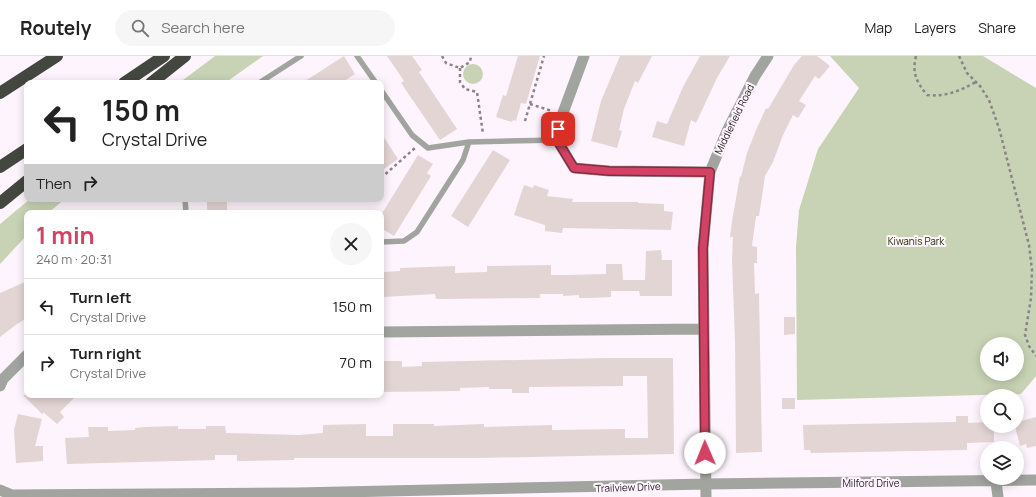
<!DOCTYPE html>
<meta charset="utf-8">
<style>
body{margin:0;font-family:Manrope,sans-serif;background:#f6f6f6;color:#222;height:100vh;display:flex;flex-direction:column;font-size:15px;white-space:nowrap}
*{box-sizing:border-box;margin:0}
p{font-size:13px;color:#767676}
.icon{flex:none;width:22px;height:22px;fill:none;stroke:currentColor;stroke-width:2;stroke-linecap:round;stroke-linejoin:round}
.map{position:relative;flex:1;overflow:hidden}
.details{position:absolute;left:24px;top:154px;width:360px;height:188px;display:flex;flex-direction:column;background:#fff;border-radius:8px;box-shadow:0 2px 10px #0003}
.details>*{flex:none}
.guide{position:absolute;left:24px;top:24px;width:360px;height:122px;border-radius:8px;box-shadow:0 2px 10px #0003;background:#fff;color:#222;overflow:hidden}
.fabs{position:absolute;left:980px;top:281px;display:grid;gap:8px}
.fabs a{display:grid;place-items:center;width:44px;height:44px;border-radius:50%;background:#fff;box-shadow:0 2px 10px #0003;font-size:20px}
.pin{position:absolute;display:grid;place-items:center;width:34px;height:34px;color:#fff;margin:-17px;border-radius:8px;box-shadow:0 2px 6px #0006}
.me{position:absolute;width:44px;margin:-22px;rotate:359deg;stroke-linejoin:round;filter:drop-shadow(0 0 3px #0008)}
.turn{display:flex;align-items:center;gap:14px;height:84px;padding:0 12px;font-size:18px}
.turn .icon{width:52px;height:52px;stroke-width:2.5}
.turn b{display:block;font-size:28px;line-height:34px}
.then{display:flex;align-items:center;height:38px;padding:0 12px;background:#0003;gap:8px;font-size:15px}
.round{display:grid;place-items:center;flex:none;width:42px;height:42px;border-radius:21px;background:#f6f6f6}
.headline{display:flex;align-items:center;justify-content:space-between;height:68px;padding:0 12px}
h1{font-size:24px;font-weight:700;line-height:30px;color:#d14264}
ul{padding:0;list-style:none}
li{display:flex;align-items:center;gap:12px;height:56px;padding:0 12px;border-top:1px solid #e0e0e0}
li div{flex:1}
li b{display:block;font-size:15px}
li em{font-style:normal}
header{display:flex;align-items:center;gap:24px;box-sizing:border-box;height:56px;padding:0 20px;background:#fff;border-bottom:1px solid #e0e0e0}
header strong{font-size:19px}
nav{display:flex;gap:22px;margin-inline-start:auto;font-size:14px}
.search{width:280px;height:36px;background:#f6f6f6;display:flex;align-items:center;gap:10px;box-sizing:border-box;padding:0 14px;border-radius:22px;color:#767676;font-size:15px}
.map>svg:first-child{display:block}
</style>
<header>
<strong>Routely</strong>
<div class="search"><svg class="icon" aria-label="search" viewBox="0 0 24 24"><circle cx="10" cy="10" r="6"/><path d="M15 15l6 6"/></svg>Search here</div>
<nav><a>Map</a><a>Layers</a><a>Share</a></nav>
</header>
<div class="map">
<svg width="1036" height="441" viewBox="0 0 1036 441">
<rect width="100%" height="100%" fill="#fef4fd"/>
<path fill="#c8d3b5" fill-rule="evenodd" d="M215,0H263L225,27H179Z
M830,0H983L1036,32V320L1021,338L797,344L796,191L799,154L818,93L859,32ZM987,288H1017V318H987Z
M463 18a10 10 0 1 1 20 0a10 10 0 1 1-20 0Z
M30,143H65L48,157H27V179L0,208V168Z"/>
<path fill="#e3d5d3" d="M344,0L355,18L341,27H302Z
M387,0H412L422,14L419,16L457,73L440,84L401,27L404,25Z
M518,0H540L526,48L521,47L516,65L513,64L512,66L496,61L503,39L506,40Z
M620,0H652L638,27L635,25L624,53L619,74L622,75L617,92L591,85L601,45Z
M700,0H730L717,22L696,67L691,64L684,90L652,81L657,65L667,68L683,31Z
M802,0H817L830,10L819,23L815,20L799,45L806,49L798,62L793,59L783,79L773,106L765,120L759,160H756L752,190L757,191V207H754L755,238L759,237L762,396L736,397L735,286L732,204L733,181H730L732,165L740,120L741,121L747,97L756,74L766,52L768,53L794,9Z
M381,77L398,103L381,115Z
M493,94L510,104L468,171L451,160Z
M418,99L433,108L427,117L431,120L394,180L381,172V159Z
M524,129L533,132L534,129L549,134L547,140L573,143L572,146H638V147L664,148V155L673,156L671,174L563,172L562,177L545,175V169L514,159Z
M207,143H227V157H207Z
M661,194L662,204H672V240H640L639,235H611V241L590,242H579V239L563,240V238H540V242L436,243L435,238L384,241L383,216L400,215V212L455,210V217L487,216V210L551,209V219H567L606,218V208H622L623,224H645L646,195Z
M27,225V262L17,268L0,281V237Z
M784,261H795V278L784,279Z
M606,302H673L674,398L478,402H294V404L237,405V399H215V404L67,408L65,382L89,381L88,371H108V375L135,374V372L145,371L178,370V373H206V370H225L226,377L299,379L323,377V369L366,368V380H393V368H434V370L484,368V371L552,369V374L625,373V382H648L647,320H623V330L529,331V337H512V333H489V331L460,332V335L381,336V305H402V311L422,310V306Z
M23,339H77L60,356L64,361L57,368L43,356V359Z
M782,342H795V353H782Z
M18,358L42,363L35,390H43V405L16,407L14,374Z
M956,360H968V367L987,366V370H994V386L967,387V394L811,397L810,394H804L803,369L956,366Z
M1036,361V390L1027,392L1026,388L1020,390L1015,370H1017V366Z"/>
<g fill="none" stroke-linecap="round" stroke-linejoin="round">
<path stroke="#8a8389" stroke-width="2.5" stroke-dasharray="3 3" stroke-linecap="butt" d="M442,0L446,7L460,12L470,6L471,0
M916,0C912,17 916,25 927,39C946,41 959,35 976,26
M959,0L967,17L980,30L989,44L999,72L1029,189L1032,214L1031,242L1025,279L1029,290L1036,300
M460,12V26L465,33L477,36L483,78
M530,48L552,55
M525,65L544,0
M381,122L415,92"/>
<path stroke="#a1a49f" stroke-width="5.5" d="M357,0L376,27
M259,27L301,0
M381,34L412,79L428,92L469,86L557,84
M185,143L186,157
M381,186L404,185L417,176L463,104L469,86"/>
<path stroke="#a1a49f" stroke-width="11" d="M584,0L557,73V84L574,112L609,115L710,116
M381,276L703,273
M0,330L3,323L27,299
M996,426L998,441
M0,434L12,439L297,437L706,428L1036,424
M706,441L703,192L710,116L727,75L755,20L768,0"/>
<path stroke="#43473f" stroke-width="12" d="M124,27L164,0
M151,27L185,0
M0,37L57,0
M0,111L27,93
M0,147L27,125"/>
</g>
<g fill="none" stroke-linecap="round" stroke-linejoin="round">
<g stroke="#882b41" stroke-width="10">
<path id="route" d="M558,73L557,84L574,112L609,115L710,116L703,192L705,397"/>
</g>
<use href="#route" stroke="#d14264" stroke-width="7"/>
</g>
<g text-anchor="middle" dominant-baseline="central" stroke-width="4" stroke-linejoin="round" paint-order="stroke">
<g font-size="10" fill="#201d20" stroke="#fef4fd">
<text transform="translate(734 63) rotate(-64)">Middlefield Road</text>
<text x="871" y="427">Milford Drive</text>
<text transform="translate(628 431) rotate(-2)">Trailview Drive</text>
</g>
<g font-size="10" fill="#243100" stroke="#fef4fd">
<text x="916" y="185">Kiwanis Park</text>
</g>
</g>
</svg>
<div class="fabs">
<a><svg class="icon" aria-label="sound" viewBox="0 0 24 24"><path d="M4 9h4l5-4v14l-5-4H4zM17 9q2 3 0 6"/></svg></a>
<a><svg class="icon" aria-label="search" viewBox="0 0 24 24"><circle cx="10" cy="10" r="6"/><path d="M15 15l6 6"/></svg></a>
<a><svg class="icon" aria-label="layers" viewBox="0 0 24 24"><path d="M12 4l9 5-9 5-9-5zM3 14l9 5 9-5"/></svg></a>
</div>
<div class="pin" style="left:558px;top:73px;background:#d93025"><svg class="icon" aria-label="arrive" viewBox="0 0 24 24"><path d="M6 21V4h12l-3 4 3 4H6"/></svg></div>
<svg class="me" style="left:705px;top:397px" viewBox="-20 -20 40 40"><circle r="19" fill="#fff"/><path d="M0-13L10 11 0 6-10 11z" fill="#d14264"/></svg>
<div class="guide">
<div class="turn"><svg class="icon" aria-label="left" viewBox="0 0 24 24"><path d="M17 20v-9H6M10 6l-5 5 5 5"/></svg><div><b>150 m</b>Crystal Drive</div></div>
<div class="then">Then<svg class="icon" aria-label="right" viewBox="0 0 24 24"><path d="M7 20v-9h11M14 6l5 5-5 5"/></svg></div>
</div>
<section class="details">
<div class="headline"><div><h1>1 min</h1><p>240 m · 20:31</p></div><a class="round"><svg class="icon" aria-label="close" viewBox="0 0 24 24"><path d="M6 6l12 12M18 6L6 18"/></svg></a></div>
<ul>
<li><svg class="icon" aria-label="left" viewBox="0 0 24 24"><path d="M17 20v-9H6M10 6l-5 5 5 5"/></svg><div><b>Turn left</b><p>Crystal Drive</p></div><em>150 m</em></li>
<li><svg class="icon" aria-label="right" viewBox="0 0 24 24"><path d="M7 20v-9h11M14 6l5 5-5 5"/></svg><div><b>Turn right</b><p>Crystal Drive</p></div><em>70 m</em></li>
</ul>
</section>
</div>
